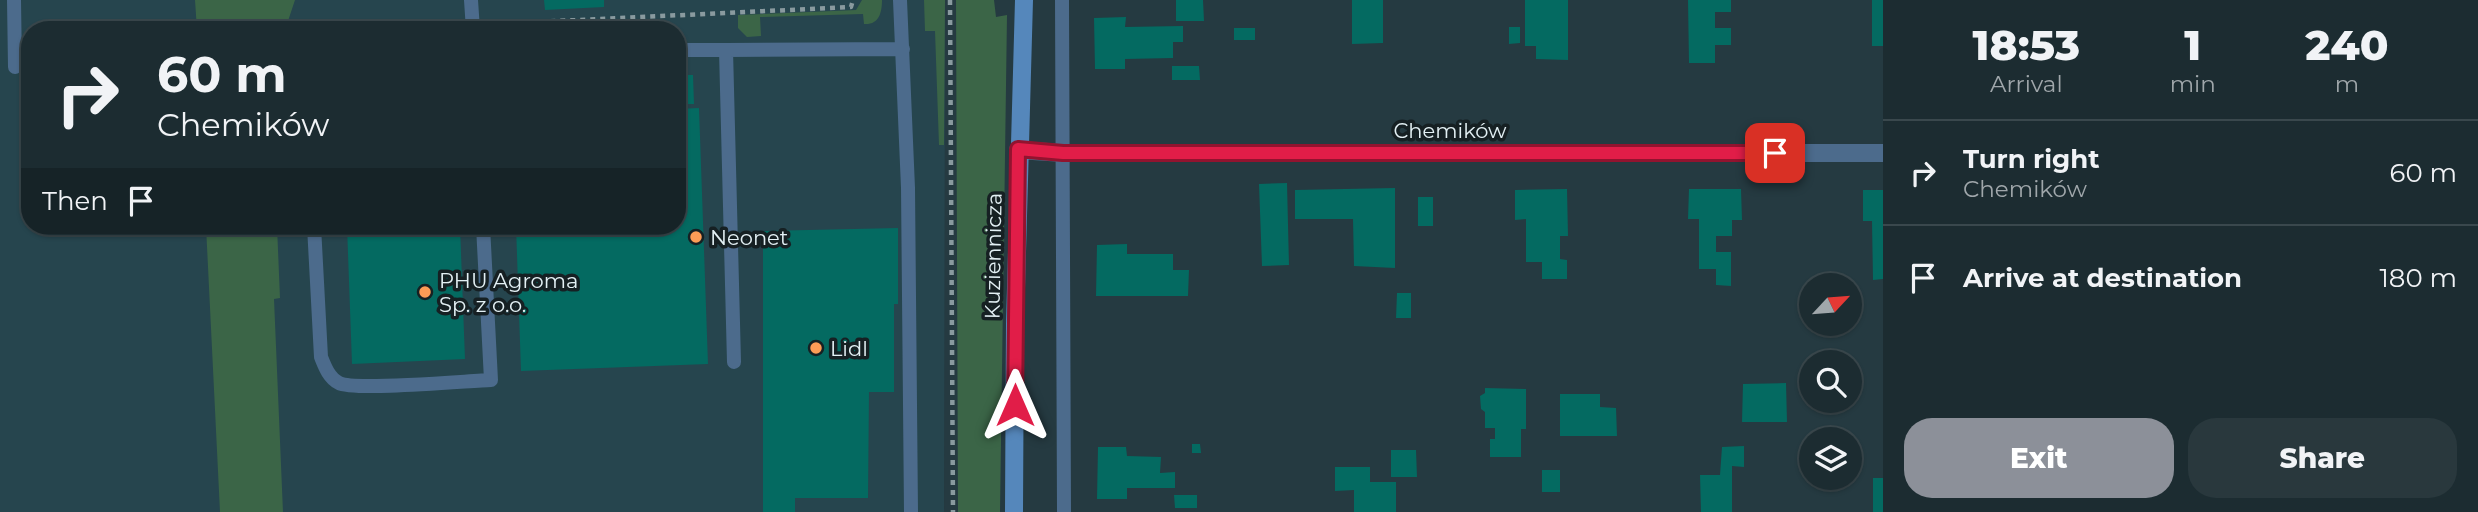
<!DOCTYPE html>
<meta charset="utf-8">
<style>
body{margin:0;font-family:Montserrat,sans-serif;background:#29383d;color:#f1f3f6;height:100vh;display:flex;flex-direction:column;font-size:26px;white-space:nowrap}
*{box-sizing:border-box;margin:0}
p{font-size:23px;color:#a0a7ab}
.icon{flex:none;width:38px;height:38px;fill:none;stroke:currentColor;stroke-width:2;stroke-linecap:round;stroke-linejoin:round}
.map{position:relative;flex:1;overflow:hidden}
.drawer{display:flex;flex-direction:column;background:#1c2c31;width:595px}
.drawer>*{flex:none}
.top-card{position:absolute;left:21px;top:21px;width:665px;height:214px;border-radius:28px;box-shadow:0 2px 5px #0004,0 0 0 2px #3a484d;background:#1c2c31;color:#f1f3f6;overflow:hidden}
.needle{width:46px;rotate:64deg}
.buttons{position:absolute;left:1799px;top:273px;display:grid;gap:14px}
.buttons a{display:grid;place-items:center;width:63px;height:63px;border-radius:50%;background:#1c2c31;box-shadow:0 2px 5px #0004,0 0 0 2px #3a484d;font-size:35px}
.pin{position:absolute;display:grid;place-items:center;width:60px;height:60px;color:#fff;margin:-30px;border-radius:14px;box-shadow:0 4px 10px #0006}
.me{position:absolute;width:77px;margin:-38px;rotate:0deg;stroke-linejoin:round;filter:drop-shadow(0 0 5px #0008)}
.turn{display:flex;align-items:center;gap:24px;height:147px;padding:0 21px;font-size:32px}
.turn .icon{width:91px;height:91px;stroke-width:2.5}
.turn b{display:block;font-size:49px;line-height:60px}
.then{display:flex;align-items:center;height:66px;padding:0 21px;background:#0003;gap:14px;font-size:26px}
.eta{display:flex;justify-content:space-evenly;align-items:center;height:119px;text-align:center}
.eta b{font-size:42px;font-weight:800;line-height:49px}
.primary-button{display:flex;gap:14px;margin-top:auto;padding:14px 21px}
.primary-button a{flex:1;height:80px;border-radius:28px;background:#8c9099;color:#fff;font-size:28px;font-weight:800;line-height:80px;text-align:center}
.primary-button a+a{background:#29383d;color:#f1f3f6}
ul{padding:0;list-style:none}
li{display:flex;align-items:center;gap:21px;height:105px;padding:0 21px;border-top:2px solid #3a484d}
li div{flex:1}
li b{display:block;font-size:26px}
li em{font-style:normal}
main{display:flex;flex:1;min-height:0}
.map>svg:first-child{display:block}
</style>
<main>
<div class="map">
<svg width="1883" height="512" viewBox="0 0 1883 512">
<rect width="100%" height="100%" fill="#253a41"/>
<path fill="#26454e" fill-rule="evenodd" d="M0,0H945L944,512H0ZM30,30H677V226H30Z"/>
<path fill="#3b6547" d="M195,0H295L285,30H197Z
M862,0H882C882,13 879,25 864,24L863,14L760,17L761,36L747,37L738,28V15L856,10Z
M924,0H945L944,145H939L935,31H925Z
M956,0H994L996,17L1007,15L1000,512H958Z
M206,226H277L280,298L274,299L283,512H220Z"/>
<path fill="#046a61" d="M544,0H604V7L545,10Z
M1176,0H1203L1204,21H1176Z
M1352,0H1383V43L1352,44Z
M1525,0H1568V60L1536,59V46H1525Z
M1688,0H1731V12H1715V28H1731V45H1715V63H1689Z
M1872,0H1883V46H1872Z
M1126,17L1125,27L1183,26V42H1173V58L1125,59V69H1095L1094,18Z
M1509,27H1520V43L1509,44Z
M1234,28H1255V40H1234Z
M1172,66H1199L1200,80H1172Z
M677,75H693L694,104H680Z
M699,108L708,364L521,371L516,226H677V109Z
M1287,183L1289,265L1262,266L1259,184Z
M1395,188V268L1354,266L1353,219H1295V190Z
M1567,189L1568,236H1560V259L1567,260V279H1542V262H1526V219L1515,220V190Z
M1689,189H1741L1742,220H1732V236H1716V252H1731V286L1716,285V269H1699V219H1688Z
M1863,190H1883V279L1873,280L1872,221H1863Z
M1418,197H1433V226H1418Z
M347,226H460L465,359L352,364Z
M898,228V304H894V392H869L868,498H795V512H763V231Z
M1127,244V254H1173V270H1189L1188,296H1096L1097,245Z
M1397,293H1411V318H1396Z
M1786,383L1787,422H1742L1743,384Z
M1485,388L1526,389V429H1521V457H1490V439H1495V428H1485V412L1481,409L1480,396L1485,393Z
M1560,394H1600V407L1616,408L1617,436H1560Z
M1192,444H1200L1201,453H1192Z
M1744,446V467L1732,466V512H1701L1700,475H1720L1722,447Z
M1098,447H1126L1127,456L1161,457L1160,473L1175,472V488H1127V499H1097Z
M1391,450H1416L1417,477H1391Z
M1335,467H1370V482H1396V512H1354V490L1335,491Z
M1542,470H1560V492H1542Z
M1873,478H1883V512H1873Z
M1174,495H1197V508H1175Z"/>
<g fill="none" stroke-linecap="round" stroke-linejoin="round">
<path stroke="#899a9f" stroke-width="4.5" stroke-dasharray="5 5" stroke-linecap="butt" d="M950,0L953,512
M491,22L494,24L851,7L853,0"/>
<path stroke="#4c6b8c" stroke-width="14" d="M14,0L15,67
M471,0L473,30
M900,0L908,188L911,512
M1062,0L1064,512
M677,50H726L734,362
M726,50L903,49
M314,226L321,357C325,367 329,378 339,383C354,391 466,381 491,380L483,226"/>
<path stroke="#4c6b8c" stroke-width="18" d="M1018,150L1063,153H1883"/>
<path stroke="#5587bb" stroke-width="18" d="M1014,512L1015,324L1024,0"/>
</g>
<g fill="none" stroke-linecap="round" stroke-linejoin="round">
<g stroke="#92132f" stroke-width="18">
<path id="route" d="M1015,405L1018,149L1063,153H1775"/>
</g>
<use href="#route" stroke="#e11d48" stroke-width="12"/>
</g>
<g fill="#fd9c56" stroke="#162023" stroke-width="2.5">
<circle cx="696" cy="237" r="7"/>
<circle cx="425" cy="292" r="7"/>
<circle cx="816" cy="348" r="7"/>
</g>
<g text-anchor="middle" dominant-baseline="central" stroke-width="7" stroke-linejoin="round" paint-order="stroke">
<g font-size="21" fill="#e3f0f4" stroke="#162023">
<text x="1450" y="130">Chemików</text>
<text transform="translate(993 256) rotate(-89)">Kuziennicza</text>
</g>
<g font-size="21" fill="#e3f0f4" stroke="#162023" text-anchor="start">
<text x="710" y="237">Neonet</text>
<text x="439" y="280">PHU Agroma<tspan x="439" dy="24">Sp. z o.o.</tspan></text>
<text x="830" y="348">Lidl</text>
</g>
</g>
</svg>
<div class="buttons">
<a><svg class="needle" viewBox="-14 -14 28 28"><path d="M0-13l5 13h-10z" fill="#e53935"/><path d="M0 13l5-13h-10z" fill="#a0a7ab"/></svg></a>
<a><svg class="icon" aria-label="search" viewBox="0 0 24 24"><circle cx="10" cy="10" r="6"/><path d="M15 15l6 6"/></svg></a>
<a><svg class="icon" aria-label="layers" viewBox="0 0 24 24"><path d="M12 4l9 5-9 5-9-5zM3 14l9 5 9-5"/></svg></a>
</div>
<div class="pin" style="left:1775px;top:153px;background:#d93025"><svg class="icon" aria-label="arrive" viewBox="0 0 24 24"><path d="M6 21V4h12l-3 4 3 4H6"/></svg></div>
<svg class="me" style="left:1015px;top:405px" viewBox="-20 -20 40 40"><path d="M0-17L14 15 0 8-14 15z" fill="#e11d48" stroke="#fff" stroke-width="4"/></svg>
<div class="top-card">
<div class="turn"><svg class="icon" aria-label="right" viewBox="0 0 24 24"><path d="M7 20v-9h11M14 6l5 5-5 5"/></svg><div><b>60 m</b>Chemików</div></div>
<div class="then">Then<svg class="icon" aria-label="arrive" viewBox="0 0 24 24"><path d="M6 21V4h12l-3 4 3 4H6"/></svg></div>
</div>
</div>
<section class="drawer">
<div class="eta">
<div><b>18:53</b><p>Arrival</p></div>
<div><b>1</b><p>min</p></div>
<div><b>240</b><p>m</p></div>
</div>
<ul>
<li><svg class="icon" aria-label="right" viewBox="0 0 24 24"><path d="M7 20v-9h11M14 6l5 5-5 5"/></svg><div><b>Turn right</b><p>Chemików</p></div><em>60 m</em></li>
<li><svg class="icon" aria-label="arrive" viewBox="0 0 24 24"><path d="M6 21V4h12l-3 4 3 4H6"/></svg><div><b>Arrive at destination</b></div><em>180 m</em></li>
</ul>
<div class="primary-button"><a>Exit</a><a>Share</a></div>
</section>
</main>
